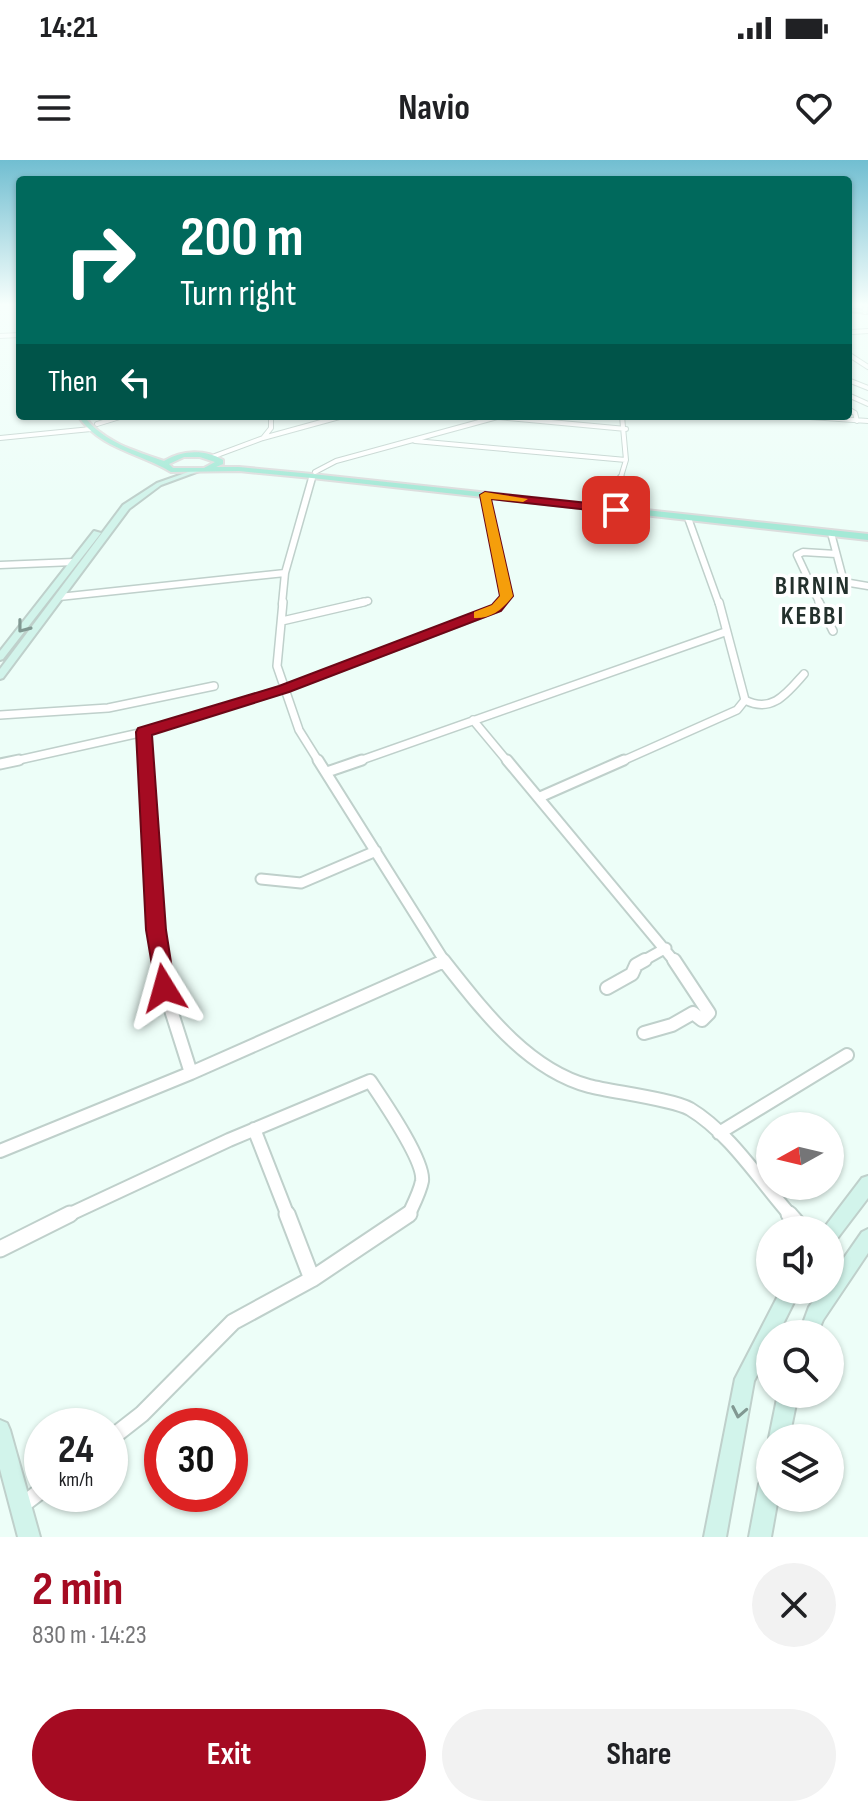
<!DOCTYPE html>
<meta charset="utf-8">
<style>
body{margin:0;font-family:"Sofia Sans Condensed",sans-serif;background:#f2f2f2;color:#202124;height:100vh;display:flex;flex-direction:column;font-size:30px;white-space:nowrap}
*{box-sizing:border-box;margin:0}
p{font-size:26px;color:#757577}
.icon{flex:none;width:44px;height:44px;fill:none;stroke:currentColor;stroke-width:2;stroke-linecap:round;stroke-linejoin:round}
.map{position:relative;height:1377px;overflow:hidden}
.details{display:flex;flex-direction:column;background:#fff;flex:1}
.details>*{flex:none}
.top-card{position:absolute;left:16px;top:16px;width:836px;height:244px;border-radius:8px;box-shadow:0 2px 6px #0004;background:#00695c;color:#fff;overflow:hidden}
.needle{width:52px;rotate:262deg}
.tools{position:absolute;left:756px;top:952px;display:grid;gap:16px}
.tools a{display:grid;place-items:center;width:88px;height:88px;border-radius:50%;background:#fff;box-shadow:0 2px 6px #0004;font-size:40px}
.speed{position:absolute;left:24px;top:1248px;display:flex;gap:16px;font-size:40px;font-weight:700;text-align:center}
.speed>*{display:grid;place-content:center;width:104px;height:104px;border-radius:50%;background:#fff;box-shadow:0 2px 6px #0004;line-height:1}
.speed small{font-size:20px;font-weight:400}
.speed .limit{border:12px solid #d22;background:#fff;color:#111}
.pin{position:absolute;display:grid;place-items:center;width:68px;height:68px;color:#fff;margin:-34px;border-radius:16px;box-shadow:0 4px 12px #0006}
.me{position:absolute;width:88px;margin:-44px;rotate:352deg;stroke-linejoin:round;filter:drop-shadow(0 0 6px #0008)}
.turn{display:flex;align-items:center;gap:28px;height:168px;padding:0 32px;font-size:36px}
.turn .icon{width:104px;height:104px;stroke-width:2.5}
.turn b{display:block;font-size:56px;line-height:68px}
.then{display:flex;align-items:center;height:76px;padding:0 32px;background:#0003;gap:16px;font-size:30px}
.round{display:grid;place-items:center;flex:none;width:84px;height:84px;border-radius:42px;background:#f2f2f2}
.headline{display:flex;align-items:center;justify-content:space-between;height:136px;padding:0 32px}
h1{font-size:48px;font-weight:700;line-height:60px;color:#a50b22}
.button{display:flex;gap:16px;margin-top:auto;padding:16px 32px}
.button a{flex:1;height:92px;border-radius:48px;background:#a50b22;color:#fff;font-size:32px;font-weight:700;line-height:92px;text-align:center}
.button a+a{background:#f2f2f2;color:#202124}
.status{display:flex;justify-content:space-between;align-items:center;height:56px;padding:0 40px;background:#fff;direction:ltr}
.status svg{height:22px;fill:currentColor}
header{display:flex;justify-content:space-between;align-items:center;height:104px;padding:0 32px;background:#fff;font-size:36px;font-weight:700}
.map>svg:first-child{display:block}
</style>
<div class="status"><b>14:21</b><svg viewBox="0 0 49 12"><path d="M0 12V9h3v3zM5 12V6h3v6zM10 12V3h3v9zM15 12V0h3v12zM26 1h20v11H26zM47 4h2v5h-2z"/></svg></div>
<header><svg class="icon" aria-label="menu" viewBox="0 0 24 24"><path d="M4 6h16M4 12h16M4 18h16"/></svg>Navio<svg class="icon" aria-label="heart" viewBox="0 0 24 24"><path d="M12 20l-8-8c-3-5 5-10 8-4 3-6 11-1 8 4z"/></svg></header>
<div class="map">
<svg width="868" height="1377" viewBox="0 0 868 1377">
<rect width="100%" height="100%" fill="#edfef8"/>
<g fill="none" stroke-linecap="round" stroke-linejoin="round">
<g stroke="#bfd0cb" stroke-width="6">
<path id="street-far5" d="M865,152L866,143
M853,172L868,171
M0,176L20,175
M848,194L868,207
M848,220L868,228
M848,235L868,244
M848,249L855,253L857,261
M796,256L868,261
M498,257L626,269
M97,264L123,256
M0,278L91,269
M263,278L271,268V256
M415,281L626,300
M212,297L263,278L343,256
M315,312L336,301L501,256
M311,320L312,316
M620,320L626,300L622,256"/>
</g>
<g stroke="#bfd0cb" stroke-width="9">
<path id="street-far4" d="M485,335L507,436L500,444
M613,345L621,318
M688,358L719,444
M831,373L844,422L868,426
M0,405L74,402
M808,418L844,422
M59,437L285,413
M282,444L285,413L312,318
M355,444L368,441
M820,444L797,395L803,392L836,394"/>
</g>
<g stroke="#bfd0cb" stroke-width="10">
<path id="street-far3" d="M283,442L277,506L299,570L319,602
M819,442L833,471
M282,461L364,442
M745,540C772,554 787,533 804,514
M0,555L108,548L214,526
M473,560L508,602
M144,572L146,602
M10,602L144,572L284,529L497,448L502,442
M356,602L725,472
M620,602L737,550L745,540L719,442"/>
</g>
<g stroke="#bfd0cb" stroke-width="13">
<path id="street-far2" d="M146,600L160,802
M318,600L445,802
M507,600L675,802
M0,604L19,600
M327,612L362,600
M540,637L624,600
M261,719L301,723L376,691
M641,802L666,788"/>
</g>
<g stroke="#bfd0cb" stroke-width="16">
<path id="street-far1" d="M160,800L164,828L191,913
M443,800C482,849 526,909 589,926C612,932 672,939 690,949C730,973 760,1021 791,1056
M607,828L632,814L636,805L645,800
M644,873L672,865L693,853L702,860L709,853L674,800
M254,969L288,1056
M719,973L847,895
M0,991L191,913L444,801
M66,1056L229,980L370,921C382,939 425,1001 422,1021C420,1032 413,1045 408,1056"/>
</g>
<g stroke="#bfd0cb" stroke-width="19">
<path id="street" d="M287,1054L312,1119
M789,1054L803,1070
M0,1089L70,1054
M110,1279L142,1254L233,1162L312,1119L409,1054
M21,1346L42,1330"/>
</g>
<g stroke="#bfd0cb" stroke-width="4">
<path id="secondary" d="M848,149L868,151V153L848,151Z
M194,310L199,311L161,325L129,349L3,518L0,519V509L123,345L157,323Z
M94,371L101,373L3,499L0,500V491Z
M868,1016V1038L836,1080L830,1083V1070H823L824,1068L862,1018Z
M868,1069V1093L823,1160L817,1174H799L809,1147L821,1130H830V1118L862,1072Z
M781,1130H800L778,1174H770V1190L754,1221L726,1377H704L735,1219Z
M778,1234H798L789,1278H770V1281L769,1278Z
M0,1260L7,1263L10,1270L40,1377H18L0,1309Z
M770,1313V1338H778L771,1377H749L759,1324L763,1317Z"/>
</g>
<g stroke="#dcdddd" stroke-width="4">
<path id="primary" d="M78,256H84C103,282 135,291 164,301C182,290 205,289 223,300V304L216,307H239L312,314L868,374V380L312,318L239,311L171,312C140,293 100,289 78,256ZM184,297H200L215,302L204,308H173L169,304Z"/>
</g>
<use href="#street-far5" stroke="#fff" stroke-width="4"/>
<use href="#street-far4" stroke="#fff" stroke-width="6"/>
<use href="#street-far3" stroke="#fff" stroke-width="7"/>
<use href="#street-far2" stroke="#fff" stroke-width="9"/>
<use href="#street-far1" stroke="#fff" stroke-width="12"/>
<use href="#street" stroke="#fff" stroke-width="15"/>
<use href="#secondary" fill="#d2f4eb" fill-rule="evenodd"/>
<use href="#primary" fill="#a4e9d6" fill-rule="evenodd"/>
</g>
<defs><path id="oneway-chevron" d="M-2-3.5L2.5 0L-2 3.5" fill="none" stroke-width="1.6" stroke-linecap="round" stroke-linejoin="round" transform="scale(2)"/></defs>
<g stroke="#819892">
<use href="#oneway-chevron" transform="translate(23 467) rotate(128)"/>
<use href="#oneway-chevron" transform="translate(739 1252) rotate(101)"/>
</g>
<linearGradient id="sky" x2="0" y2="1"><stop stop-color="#71bed1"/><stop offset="0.43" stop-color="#f7fffc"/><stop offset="1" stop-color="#f7fffc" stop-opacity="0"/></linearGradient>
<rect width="868" height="336" fill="url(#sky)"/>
<path fill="#a50b22" stroke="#6b0716" stroke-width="2" d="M485,332L616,346L622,350L616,353L491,339L513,436L501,451L289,532L152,575L166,770L175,828L172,835L164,837L157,835L146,770L136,572L138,568L279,526L492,445L500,436L480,335Z"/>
<path fill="#f59e0b" d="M485,332L528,339L523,342L491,339L513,436C503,449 491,459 474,458V452L492,445L500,436L480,335Z"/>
<g text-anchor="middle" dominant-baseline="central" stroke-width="7" stroke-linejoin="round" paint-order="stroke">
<g font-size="26" font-weight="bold" letter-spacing="2" fill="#23302c" stroke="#fff">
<text x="813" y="426">BIRNIN<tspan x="813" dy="30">KEBBI</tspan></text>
</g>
</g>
</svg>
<div class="tools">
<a><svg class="needle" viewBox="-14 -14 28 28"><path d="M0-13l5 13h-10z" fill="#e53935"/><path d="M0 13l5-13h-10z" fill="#757577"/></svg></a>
<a><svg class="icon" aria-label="sound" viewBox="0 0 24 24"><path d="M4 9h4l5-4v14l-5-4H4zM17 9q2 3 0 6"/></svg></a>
<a><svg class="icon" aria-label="search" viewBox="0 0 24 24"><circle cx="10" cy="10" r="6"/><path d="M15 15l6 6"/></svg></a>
<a><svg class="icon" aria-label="layers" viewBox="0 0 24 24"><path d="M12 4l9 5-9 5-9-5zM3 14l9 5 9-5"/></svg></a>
</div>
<div class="speed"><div>24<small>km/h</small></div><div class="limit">30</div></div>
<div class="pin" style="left:616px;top:350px;background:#d93025"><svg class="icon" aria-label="arrive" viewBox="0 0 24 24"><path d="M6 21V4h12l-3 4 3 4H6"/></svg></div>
<svg class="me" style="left:164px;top:828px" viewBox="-20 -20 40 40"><path d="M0-17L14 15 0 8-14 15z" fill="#a50b22" stroke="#fff" stroke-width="4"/></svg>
<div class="top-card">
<div class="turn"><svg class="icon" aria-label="right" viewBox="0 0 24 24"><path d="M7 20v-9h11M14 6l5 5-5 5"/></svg><div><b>200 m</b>Turn right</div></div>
<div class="then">Then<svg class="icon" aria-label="left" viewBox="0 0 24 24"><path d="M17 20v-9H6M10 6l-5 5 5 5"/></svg></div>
</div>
</div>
<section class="details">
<div class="headline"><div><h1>2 min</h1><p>830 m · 14:23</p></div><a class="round"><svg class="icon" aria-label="close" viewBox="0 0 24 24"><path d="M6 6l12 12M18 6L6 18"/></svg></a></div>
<div class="button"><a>Exit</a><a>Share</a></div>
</section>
